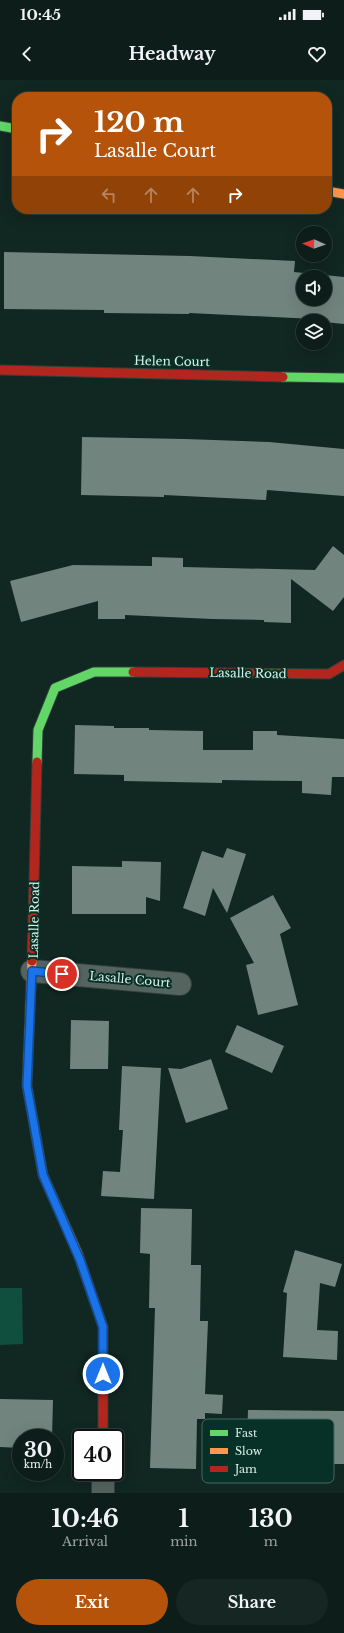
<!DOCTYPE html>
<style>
body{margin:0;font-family:"Libre Baskerville",serif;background:#162622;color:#f1f3f6;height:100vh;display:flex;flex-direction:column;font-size:15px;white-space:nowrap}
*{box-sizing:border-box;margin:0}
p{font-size:13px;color:#9aa2a2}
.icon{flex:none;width:22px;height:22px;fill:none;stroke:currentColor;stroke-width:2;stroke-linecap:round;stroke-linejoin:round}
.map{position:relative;height:1413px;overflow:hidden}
.drawer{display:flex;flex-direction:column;background:#0d1d19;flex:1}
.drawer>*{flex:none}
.guide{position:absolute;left:12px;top:12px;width:320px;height:122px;border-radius:16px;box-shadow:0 4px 16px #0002,0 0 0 1px #2d3b38;background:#b45309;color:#fff;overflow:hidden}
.needle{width:26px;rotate:272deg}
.buttons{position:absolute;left:296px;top:146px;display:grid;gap:8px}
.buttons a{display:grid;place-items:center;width:36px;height:36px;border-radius:50%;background:#0d1d19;box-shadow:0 4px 16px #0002,0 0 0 1px #2d3b38;font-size:20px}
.speed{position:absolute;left:12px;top:1349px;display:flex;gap:8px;font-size:20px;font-weight:700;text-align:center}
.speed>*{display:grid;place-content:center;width:52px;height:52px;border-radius:50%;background:#0d1d19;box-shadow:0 4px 16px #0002,0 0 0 1px #2d3b38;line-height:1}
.speed small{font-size:10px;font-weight:400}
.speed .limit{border:2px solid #111;border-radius:6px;background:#fff;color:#111}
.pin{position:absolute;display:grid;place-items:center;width:34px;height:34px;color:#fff;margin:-17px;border:2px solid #fff;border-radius:50%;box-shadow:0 1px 4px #0007}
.me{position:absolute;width:44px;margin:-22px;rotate:0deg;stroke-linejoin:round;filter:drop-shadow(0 0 3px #0008)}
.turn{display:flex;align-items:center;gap:14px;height:84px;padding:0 16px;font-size:18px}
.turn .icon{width:52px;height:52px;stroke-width:2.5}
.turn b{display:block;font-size:28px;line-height:34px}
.lanes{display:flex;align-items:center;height:38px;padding:0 16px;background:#0003;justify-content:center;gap:20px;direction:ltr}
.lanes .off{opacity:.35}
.eta{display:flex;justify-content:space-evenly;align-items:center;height:68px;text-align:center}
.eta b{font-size:24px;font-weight:700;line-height:28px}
.primary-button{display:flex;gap:8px;margin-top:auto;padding:8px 16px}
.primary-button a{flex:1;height:46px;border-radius:24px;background:#b45309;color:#fff;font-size:16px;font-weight:700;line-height:46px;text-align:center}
.primary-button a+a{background:#162622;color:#f1f3f6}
.status{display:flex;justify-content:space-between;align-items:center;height:28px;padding:0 20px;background:#0d1d19;direction:ltr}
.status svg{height:11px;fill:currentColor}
header{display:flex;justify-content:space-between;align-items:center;height:52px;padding:0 16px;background:#0d1d19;font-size:18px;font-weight:700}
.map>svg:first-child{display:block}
</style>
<div class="status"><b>10:45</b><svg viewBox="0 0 49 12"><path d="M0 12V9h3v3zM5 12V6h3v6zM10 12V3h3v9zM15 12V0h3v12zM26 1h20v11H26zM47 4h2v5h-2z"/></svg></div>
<header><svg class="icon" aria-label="back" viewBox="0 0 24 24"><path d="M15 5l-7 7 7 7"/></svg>Headway<svg class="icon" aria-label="heart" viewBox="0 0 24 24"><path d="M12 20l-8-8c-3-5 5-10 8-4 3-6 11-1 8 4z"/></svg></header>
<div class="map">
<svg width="344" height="1413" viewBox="0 0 344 1413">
<rect width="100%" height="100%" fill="#112721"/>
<path fill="#104f3e" d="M0,1208H22L23,1264L0,1265Z"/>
<path fill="#72847e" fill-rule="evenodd" d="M4,172L190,176L295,181L294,192L344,197V244L313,241L314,239L189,233V234L104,233V230L4,229ZM303,197H325V219H303Z
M82,357L185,359L269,362L344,369V416L267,410L266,420L164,415V417L81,415Z
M333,466L344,475V517L333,531L291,499V543L264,542V540L212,539L125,535V539H98V521L21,542L10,501L73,485L152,486V477L183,478V487L315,490Z
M75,645L114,646V648H149V650L203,651V670H253V651H277V655L344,659V697H332L331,715L302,713V701L222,700V703L124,701V695L74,694Z
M227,768L246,774L227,833L213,808L205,836L183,828L202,771L223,778Z
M122,781L161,782L160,821L146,817V834H72V786L122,787Z
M273,815L291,848L280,854L298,925L258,935L246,885L254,883L230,838Z
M71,940L109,941L108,989H70Z
M237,945L284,966L272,993L225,972Z
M211,979L228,1029L186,1043L168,988L181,989Z
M122,986L161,988L154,1119L101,1116L103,1091L120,1092L123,1050H119Z
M141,1128L192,1129L191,1185H201L200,1241H208L205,1314L223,1315L222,1334L205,1333V1339H197L196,1389L150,1388L155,1228H149L150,1174L140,1173Z
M295,1170L342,1184L335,1207L320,1203L317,1250L338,1251L337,1280L283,1277L287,1213L283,1212Z
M0,1319L53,1320L52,1358H21V1368L0,1367Z
M248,1330L344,1331V1384H318V1381H264V1358H247Z"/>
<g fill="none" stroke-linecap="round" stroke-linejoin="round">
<g stroke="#31413c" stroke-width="24">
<path id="street" d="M32,891L180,904
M103,1392V1413"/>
</g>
<g stroke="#31413c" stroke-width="11">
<path id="fast" d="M0,46L17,49
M283,297L344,298
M37,682L38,650L55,608L94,592H133"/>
</g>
<g stroke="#31413c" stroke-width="11">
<path id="slow" d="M327,111L344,114
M32,881L27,1006L43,1095L78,1174"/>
</g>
<g stroke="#31413c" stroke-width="11">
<path id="jam" d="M0,290L283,297
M133,592L329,594L344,585
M32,881L37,682
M78,1174L103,1247V1358"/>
</g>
<use href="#street" stroke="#55645f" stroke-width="22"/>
<use href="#fast" stroke="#63d668" stroke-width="9"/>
<use href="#slow" stroke="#ff974d" stroke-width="9"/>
<use href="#jam" stroke="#b3261e" stroke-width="9"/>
</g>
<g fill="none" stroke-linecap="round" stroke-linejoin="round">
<g stroke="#114b97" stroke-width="10">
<path id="route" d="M62,894L32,891L27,1006L43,1095L80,1180L103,1247V1294"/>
</g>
<use href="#route" stroke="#1a73e8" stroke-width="7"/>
</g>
<g text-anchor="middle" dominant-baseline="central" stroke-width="4" stroke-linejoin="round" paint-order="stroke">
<g font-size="12" fill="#dbf0e8" stroke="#073126">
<text transform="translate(172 281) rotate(1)">Helen Court</text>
<text transform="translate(248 593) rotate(1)">Lasalle Road</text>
<text transform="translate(34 840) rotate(-89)">Lasalle Road</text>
<text transform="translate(130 899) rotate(5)">Lasalle Court</text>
</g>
</g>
<rect x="202" y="1339" width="132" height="64" rx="6" fill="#073126" stroke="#476a60" stroke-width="1"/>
<rect x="210" y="1350" width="18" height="6" fill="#63d668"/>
<rect x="210" y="1368" width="18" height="6" fill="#ff974d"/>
<rect x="210" y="1386" width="18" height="6" fill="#b3261e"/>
<g font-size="11" fill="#dbf0e8">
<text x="235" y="1357">Fast</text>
<text x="235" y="1375">Slow</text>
<text x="235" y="1393">Jam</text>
</g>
</svg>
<div class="buttons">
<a><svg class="needle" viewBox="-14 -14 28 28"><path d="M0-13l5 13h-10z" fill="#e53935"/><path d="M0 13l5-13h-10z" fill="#9aa2a2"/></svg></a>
<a><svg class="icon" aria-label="sound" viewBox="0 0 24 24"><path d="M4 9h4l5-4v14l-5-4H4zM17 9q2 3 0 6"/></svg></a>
<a><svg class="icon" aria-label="layers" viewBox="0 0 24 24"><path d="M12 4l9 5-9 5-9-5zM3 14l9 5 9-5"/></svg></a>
</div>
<div class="speed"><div>30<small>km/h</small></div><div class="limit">40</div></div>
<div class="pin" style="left:62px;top:894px;background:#d93025"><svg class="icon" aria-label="arrive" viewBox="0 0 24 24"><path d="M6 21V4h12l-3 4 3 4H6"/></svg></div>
<svg class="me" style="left:103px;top:1294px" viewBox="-20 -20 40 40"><circle r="17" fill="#1a73e8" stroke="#fff" stroke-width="3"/><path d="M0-11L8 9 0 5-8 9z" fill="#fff"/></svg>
<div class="guide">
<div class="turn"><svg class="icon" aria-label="right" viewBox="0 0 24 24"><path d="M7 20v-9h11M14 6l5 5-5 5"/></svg><div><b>120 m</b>Lasalle Court</div></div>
<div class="lanes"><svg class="icon off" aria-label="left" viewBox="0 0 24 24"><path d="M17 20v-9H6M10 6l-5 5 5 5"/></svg><svg class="icon off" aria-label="ahead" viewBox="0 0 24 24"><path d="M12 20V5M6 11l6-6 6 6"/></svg><svg class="icon off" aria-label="ahead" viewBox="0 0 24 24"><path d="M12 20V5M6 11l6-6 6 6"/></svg><svg class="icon" aria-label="right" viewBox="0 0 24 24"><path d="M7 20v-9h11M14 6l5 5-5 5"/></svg></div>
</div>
</div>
<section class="drawer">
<div class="eta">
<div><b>10:46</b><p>Arrival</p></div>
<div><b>1</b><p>min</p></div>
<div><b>130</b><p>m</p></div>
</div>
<div class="primary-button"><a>Exit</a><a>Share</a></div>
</section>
